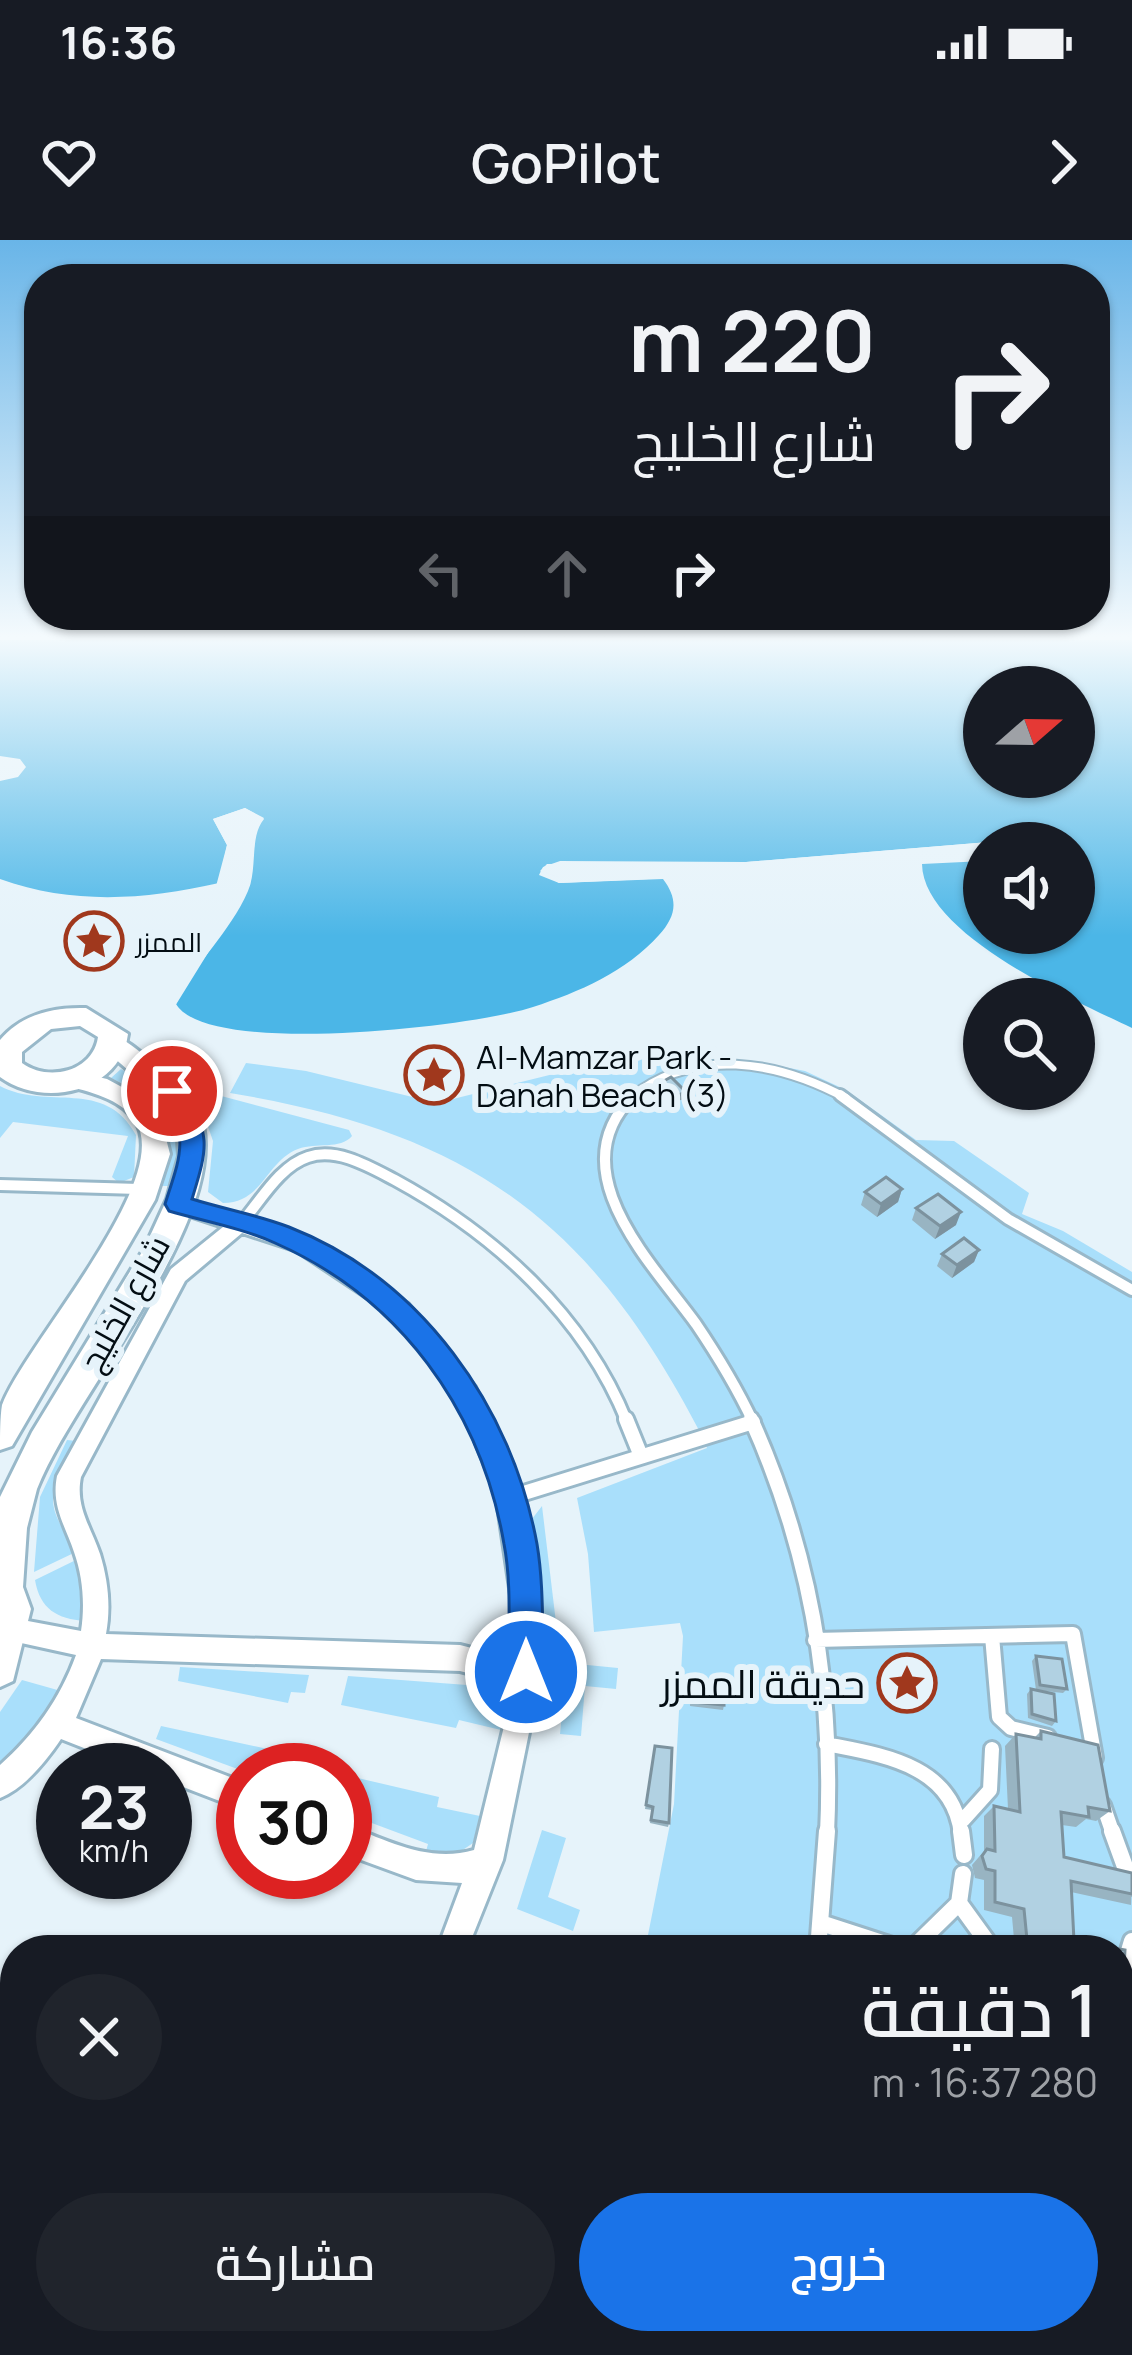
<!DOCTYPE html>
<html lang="ar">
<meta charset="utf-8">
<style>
body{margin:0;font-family:Manrope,Cairo,sans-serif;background:#20242c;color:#f1f3f6;direction:rtl;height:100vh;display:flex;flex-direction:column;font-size:45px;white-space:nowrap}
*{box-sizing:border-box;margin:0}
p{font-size:39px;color:#9ea1a6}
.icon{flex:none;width:66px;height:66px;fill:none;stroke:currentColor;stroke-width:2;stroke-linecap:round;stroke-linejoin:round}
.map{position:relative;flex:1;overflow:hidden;direction:ltr}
.sheet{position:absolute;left:0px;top:1695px;width:1134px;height:420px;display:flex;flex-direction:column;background:#171b24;border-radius:48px 48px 0 0;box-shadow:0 3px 9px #0004;direction:rtl}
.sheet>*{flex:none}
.top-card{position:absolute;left:24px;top:24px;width:1086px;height:366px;border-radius:48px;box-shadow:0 3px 9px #0004;direction:rtl;background:#171b24;color:#f1f3f6;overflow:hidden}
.needle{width:78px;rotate:70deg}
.fabs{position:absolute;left:963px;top:426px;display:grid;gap:24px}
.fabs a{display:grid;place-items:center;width:132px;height:132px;border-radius:50%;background:#171b24;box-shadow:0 3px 9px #0004;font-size:60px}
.speed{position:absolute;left:36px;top:1503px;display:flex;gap:24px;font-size:60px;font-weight:700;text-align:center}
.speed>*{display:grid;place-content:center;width:156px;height:156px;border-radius:50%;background:#171b24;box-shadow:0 3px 9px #0004;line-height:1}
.speed small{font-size:30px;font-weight:400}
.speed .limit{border:18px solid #d22;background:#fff;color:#111}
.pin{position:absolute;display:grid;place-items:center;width:102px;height:102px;color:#fff;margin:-51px;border:6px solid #fff;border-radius:50%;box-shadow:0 3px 12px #0007}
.me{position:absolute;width:132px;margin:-66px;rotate:0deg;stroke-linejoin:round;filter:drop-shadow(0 0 9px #0008)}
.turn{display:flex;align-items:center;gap:42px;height:252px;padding:0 36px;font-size:54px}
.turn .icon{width:156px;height:156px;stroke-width:2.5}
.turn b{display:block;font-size:84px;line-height:102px}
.lanes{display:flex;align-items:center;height:114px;padding:0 36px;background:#0003;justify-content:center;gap:60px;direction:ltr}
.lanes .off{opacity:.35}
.round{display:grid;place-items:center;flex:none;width:126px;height:126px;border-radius:63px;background:#20242c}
.head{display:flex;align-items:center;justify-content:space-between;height:204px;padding:0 36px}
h1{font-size:72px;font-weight:600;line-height:90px}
.primary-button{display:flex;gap:24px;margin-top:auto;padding:24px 36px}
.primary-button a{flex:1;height:138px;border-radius:72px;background:#1a73e8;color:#fff;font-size:48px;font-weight:600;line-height:138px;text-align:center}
.primary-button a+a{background:#20242c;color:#f1f3f6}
.status{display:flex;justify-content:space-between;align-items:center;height:84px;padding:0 60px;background:#171b24;direction:ltr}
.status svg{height:33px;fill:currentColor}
header{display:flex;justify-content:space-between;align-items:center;height:156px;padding:0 36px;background:#171b24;font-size:54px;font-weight:600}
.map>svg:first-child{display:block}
</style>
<div class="status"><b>16:36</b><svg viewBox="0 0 49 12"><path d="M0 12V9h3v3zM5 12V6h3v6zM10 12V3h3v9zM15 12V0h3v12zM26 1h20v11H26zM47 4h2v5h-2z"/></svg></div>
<header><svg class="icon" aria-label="forward" viewBox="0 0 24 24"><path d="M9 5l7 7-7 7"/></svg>GoPilot<svg class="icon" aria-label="heart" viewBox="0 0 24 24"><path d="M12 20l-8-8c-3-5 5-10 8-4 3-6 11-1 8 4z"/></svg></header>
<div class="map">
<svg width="1132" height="2115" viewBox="0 0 1132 2115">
<rect width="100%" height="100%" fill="#e6f3fa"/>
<path fill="#a9dffb" d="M651,816L674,823L748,820L805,831L846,850L916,900L954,901L1029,953L1022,974L1063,991L1132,1032V2115H280L292,2100H1119V1710H645L674,1564L683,1396L680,1383L594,1392L588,1314L577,1258L707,1208L704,1200C593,983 473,893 230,853L246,823L306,831L437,863L602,822L614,830Z
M121,829C179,861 185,885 175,946H162C179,895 158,859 111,838Z
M0,846C47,871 105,837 136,895L134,937L119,943L112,937L128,896L13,882L0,898Z
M195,849L349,890L352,896C340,910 317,902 298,909C266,921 263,963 223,963L208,952L213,901Z
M67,1200L77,1201C50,1253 40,1260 78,1311L34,1332L40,1257Z
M542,1266L557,1391L546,1392L532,1279Z
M80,1318L85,1332V1381C57,1379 40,1369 35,1340Z
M567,1423L618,1428L616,1449L585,1446L581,1496L560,1494Z
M180,1427L309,1435L305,1453L291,1452L288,1463L178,1441Z
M470,1430L500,1451L501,1490L459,1480L456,1488L341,1465L348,1436L467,1445Z
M22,1440L61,1451L28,1499L0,1526V1472Z
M161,1486L291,1514L283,1530L243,1531L156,1499Z
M345,1535L439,1557L437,1567L480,1576L473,1603L451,1618L425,1615L428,1604L345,1573Z
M542,1590L566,1598L548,1657L580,1670L573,1691L517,1669Z"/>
<path fill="#4bb6e7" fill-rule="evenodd" d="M0,400H1132V788C1076,761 923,695 922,624L984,621V693H1074V603L1001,601L746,622L547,624L540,631L559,643L663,639C679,660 676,676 659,695C626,732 579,752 533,767C477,786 208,818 176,764C194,723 230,693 248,651C258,628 249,597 264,579L245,568L213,579L227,605L219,643C144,660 73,665 0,639V541L18,537L26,527L20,519L0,516ZM984,447H1074V537H984Z"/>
<path fill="#e6f3fa" d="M245,568L264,578L256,589L250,645L172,771L178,744L233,669L250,619V588L258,578L245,572L226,576L218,583L231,591L232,618L224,645L215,650L227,605L213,579Z
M1001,601L1019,603L747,628L591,626L546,633L559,637L663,633L671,638L559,643L539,635L543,627L560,621L746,622Z"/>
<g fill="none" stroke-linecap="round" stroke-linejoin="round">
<g stroke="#98b8c9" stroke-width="12">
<path id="service-far3" d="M630,858C694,806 777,821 846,858"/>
</g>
<g stroke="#98b8c9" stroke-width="16">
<path id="service-far2" d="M634,855C557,930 652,1023 696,1084C717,1115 737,1148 753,1182
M840,855L1008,979L1132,1050
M0,945L139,949
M243,981C261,960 280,926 308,917C337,907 370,927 395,940C494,994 584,1075 627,1182"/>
</g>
<g stroke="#98b8c9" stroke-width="20">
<path id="service-far1" d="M626,1179L641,1216
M751,1179C810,1310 834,1450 827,1594
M511,1257L753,1182
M992,1396L999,1477L1011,1488L1048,1497
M815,1400L1073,1394L1095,1518
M826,1504C881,1515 953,1524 961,1594
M1103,1565L1113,1594
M963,1580L990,1550L992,1509"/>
</g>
<g stroke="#98b8c9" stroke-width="22">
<path id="service" d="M961,1591L964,1615
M1112,1591L1132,1646
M959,1663L993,1710
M821,1683L898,1708L914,1707L959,1663L963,1634
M818,1710L827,1591
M1119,1979L1129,1984C1123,1893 1103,1789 1132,1701
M714,2115L719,2100"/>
</g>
<g stroke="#98b8c9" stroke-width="6">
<path id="minor" d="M178,958L236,976H250L253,981L312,1000L408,1064L475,1147L520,1253L538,1362L534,1447L539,1458L534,1468L503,1620L467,1710H437L462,1643L416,1640L345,1614V1584C387,1601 429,1623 474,1610L506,1478L507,1458L487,1438L460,1431L101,1419L76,1478L243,1542V1570L165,1540V1530H140L61,1499C46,1521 25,1548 0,1558V1525C34,1495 60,1459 76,1415L3,1399L0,1388L3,1381L12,1378L81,1391C85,1365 83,1337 74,1312C65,1285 51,1266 57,1236L171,1029L223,987L171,970L168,965L171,960ZM242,993L297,1011L393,1075L458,1159L496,1253L512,1362L509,1422L495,1414L460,1405L106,1394C111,1367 108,1340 100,1314C91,1287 75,1267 81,1237L185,1041Z
M123,2100H170L163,2115H116Z"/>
</g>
<g stroke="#98b8c9" stroke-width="6">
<path id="secondary" d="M114,796C130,801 145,817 159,828C177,842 198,861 203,885C224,987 75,1153 37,1249L27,1288L23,1347L31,1369L13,1441L0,1447V1257L32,1192L145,1007L167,959L179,916L177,882L167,864L105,810V798Z
M73,831L107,839L144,859L161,879L170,914L155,960L12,1206L0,1210C0,1196 0,1177 2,1165C25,1104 173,942 136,882C121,858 89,852 64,845L60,839Z"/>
</g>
<g stroke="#98b8c9" stroke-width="6">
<path id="primary" d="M86,768L128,794C121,852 43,869 0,837V800C22,774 53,767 86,768ZM80,786L98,797C93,832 48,842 22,823V812L51,789Z"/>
</g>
<use href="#service-far3" stroke="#fff" stroke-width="8"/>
<use href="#service-far2" stroke="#fff" stroke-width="10"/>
<use href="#service-far1" stroke="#fff" stroke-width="14"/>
<use href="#service" stroke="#fff" stroke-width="16"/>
<use href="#minor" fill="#fff" fill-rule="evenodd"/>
<use href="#secondary" fill="#fff" fill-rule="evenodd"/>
<use href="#primary" fill="#fff" fill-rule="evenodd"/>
</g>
<path fill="#98b4c2" d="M651,848L685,858L663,868L650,854Z
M902,949L898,962L877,977L861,965L865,952Z
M916,968L956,985L935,999L912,980Z
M979,1010L974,1022L952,1038L937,1026L942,1014Z
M1036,1416L1067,1449L1063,1453L1036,1450L1032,1421Z
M691,1444L724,1465L723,1470L690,1466Z
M1031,1449L1056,1481L1052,1486L1028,1478L1027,1454Z
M1041,1491L1110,1571L1096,1581L1086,1579L1076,1587L1062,1585L1064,1617L1132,1633L1131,1665L1071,1652L1074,1701L1119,1710H1015L1012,1677L984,1670V1640L975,1638L972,1625L984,1611V1576L994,1566L1008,1569L1005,1506L1016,1494L1034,1498Z
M655,1506L669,1583L668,1587L650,1583L652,1570L645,1569Z"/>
<path fill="#7c929e" d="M686,852L685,858L663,868L664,861Z
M902,949L898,962L877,977L881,964Z
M961,972L956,985L935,999L940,986Z
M979,1010L974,1022L952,1038L957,1025Z"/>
<path fill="#b1d1e2" stroke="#7c929e" stroke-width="3" d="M671,837L686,852L664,861L651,848Z
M886,937L902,949L881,964L865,952Z
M938,954L961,972L940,986L916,968Z
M964,998L979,1010L957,1025L942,1014Z
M1036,1416L1062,1419L1067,1449L1040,1445Z
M693,1440L724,1443V1465L692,1462Z
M1031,1449L1054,1454L1056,1481L1032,1474Z
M1041,1491L1098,1505L1110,1571L1088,1567L1089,1577L1061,1572L1064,1617L1132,1633V1654L1071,1641L1074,1701L1125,1710L1120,1787L1119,1710H1028L1024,1669L995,1662V1631L986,1629L982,1616L987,1609L995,1611L994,1566L1020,1572L1016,1494L1041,1499Z
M655,1506L672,1508L669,1583L651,1580L653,1567L646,1565Z"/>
<linearGradient id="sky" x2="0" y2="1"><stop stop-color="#69b5e8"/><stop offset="0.57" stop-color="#f4fafd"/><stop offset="1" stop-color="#f4fafd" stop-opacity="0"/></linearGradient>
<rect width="1132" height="696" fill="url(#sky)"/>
<path fill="#1a73e8" stroke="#114b97" stroke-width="3" d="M172,844L180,846C212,893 208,907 192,959C224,969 258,975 289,987C422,1039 512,1167 537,1304C544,1345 542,1391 544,1432L539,1444L526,1449L514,1444L509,1432C508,1390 512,1345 504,1304C481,1170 400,1058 275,1003C242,988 203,981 169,971L165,964C181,914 190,898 160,851Z"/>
<defs>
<g id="sight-ring" transform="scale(3)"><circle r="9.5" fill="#e6f3fa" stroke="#a0381d" stroke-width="1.5"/><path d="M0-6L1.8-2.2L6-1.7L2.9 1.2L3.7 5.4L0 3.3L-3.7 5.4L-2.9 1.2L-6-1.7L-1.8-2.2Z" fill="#a0381d"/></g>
</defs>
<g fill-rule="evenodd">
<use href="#sight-ring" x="94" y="701"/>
<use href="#sight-ring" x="434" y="835"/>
<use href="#sight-ring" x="907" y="1443"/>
</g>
<g text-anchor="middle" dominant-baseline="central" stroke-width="12" stroke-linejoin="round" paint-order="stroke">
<g font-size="27" fill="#030d13" stroke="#e6f3fa" text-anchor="start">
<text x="136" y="701">الممزر</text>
</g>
<g font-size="33" fill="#030d13" stroke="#e6f3fa" text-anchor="start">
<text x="476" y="816">Al-Mamzar Park -<tspan x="476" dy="38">Danah Beach (3)</tspan></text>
</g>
<g font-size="33" fill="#030d13" stroke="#e6f3fa">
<text transform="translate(124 1063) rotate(-61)">شارع الخليج</text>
</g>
<g font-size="39" fill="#030d13" stroke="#e6f3fa" text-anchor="end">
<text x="865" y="1443">حديقة الممزر</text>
</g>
</g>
</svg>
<div class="fabs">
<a><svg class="needle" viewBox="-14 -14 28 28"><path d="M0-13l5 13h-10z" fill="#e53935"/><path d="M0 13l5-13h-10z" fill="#9ea1a6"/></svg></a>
<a><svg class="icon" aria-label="sound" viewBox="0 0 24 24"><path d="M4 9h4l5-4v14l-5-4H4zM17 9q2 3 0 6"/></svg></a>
<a><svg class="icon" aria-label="search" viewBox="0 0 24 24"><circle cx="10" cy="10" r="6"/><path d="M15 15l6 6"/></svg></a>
</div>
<div class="speed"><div>23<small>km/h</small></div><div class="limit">30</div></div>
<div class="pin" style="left:172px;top:851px;background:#d93025"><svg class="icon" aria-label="arrive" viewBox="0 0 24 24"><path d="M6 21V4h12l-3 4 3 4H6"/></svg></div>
<svg class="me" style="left:526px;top:1432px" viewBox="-20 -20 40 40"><circle r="17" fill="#1a73e8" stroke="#fff" stroke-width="3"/><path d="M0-11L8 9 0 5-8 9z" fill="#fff"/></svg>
<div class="top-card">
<div class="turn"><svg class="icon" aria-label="right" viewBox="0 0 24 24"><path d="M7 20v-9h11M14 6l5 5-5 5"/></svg><div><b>220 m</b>شارع الخليج</div></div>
<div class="lanes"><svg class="icon off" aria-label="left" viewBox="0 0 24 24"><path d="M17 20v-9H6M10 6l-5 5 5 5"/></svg><svg class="icon off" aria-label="ahead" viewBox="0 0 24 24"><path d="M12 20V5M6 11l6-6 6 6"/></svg><svg class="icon" aria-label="right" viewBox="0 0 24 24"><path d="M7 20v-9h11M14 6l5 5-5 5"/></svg></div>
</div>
<section class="sheet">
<div class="head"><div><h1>1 دقيقة</h1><p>280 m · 16:37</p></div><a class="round"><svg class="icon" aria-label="close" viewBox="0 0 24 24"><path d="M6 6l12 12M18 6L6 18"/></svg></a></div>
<div class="primary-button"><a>خروج</a><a>مشاركة</a></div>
</section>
</div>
